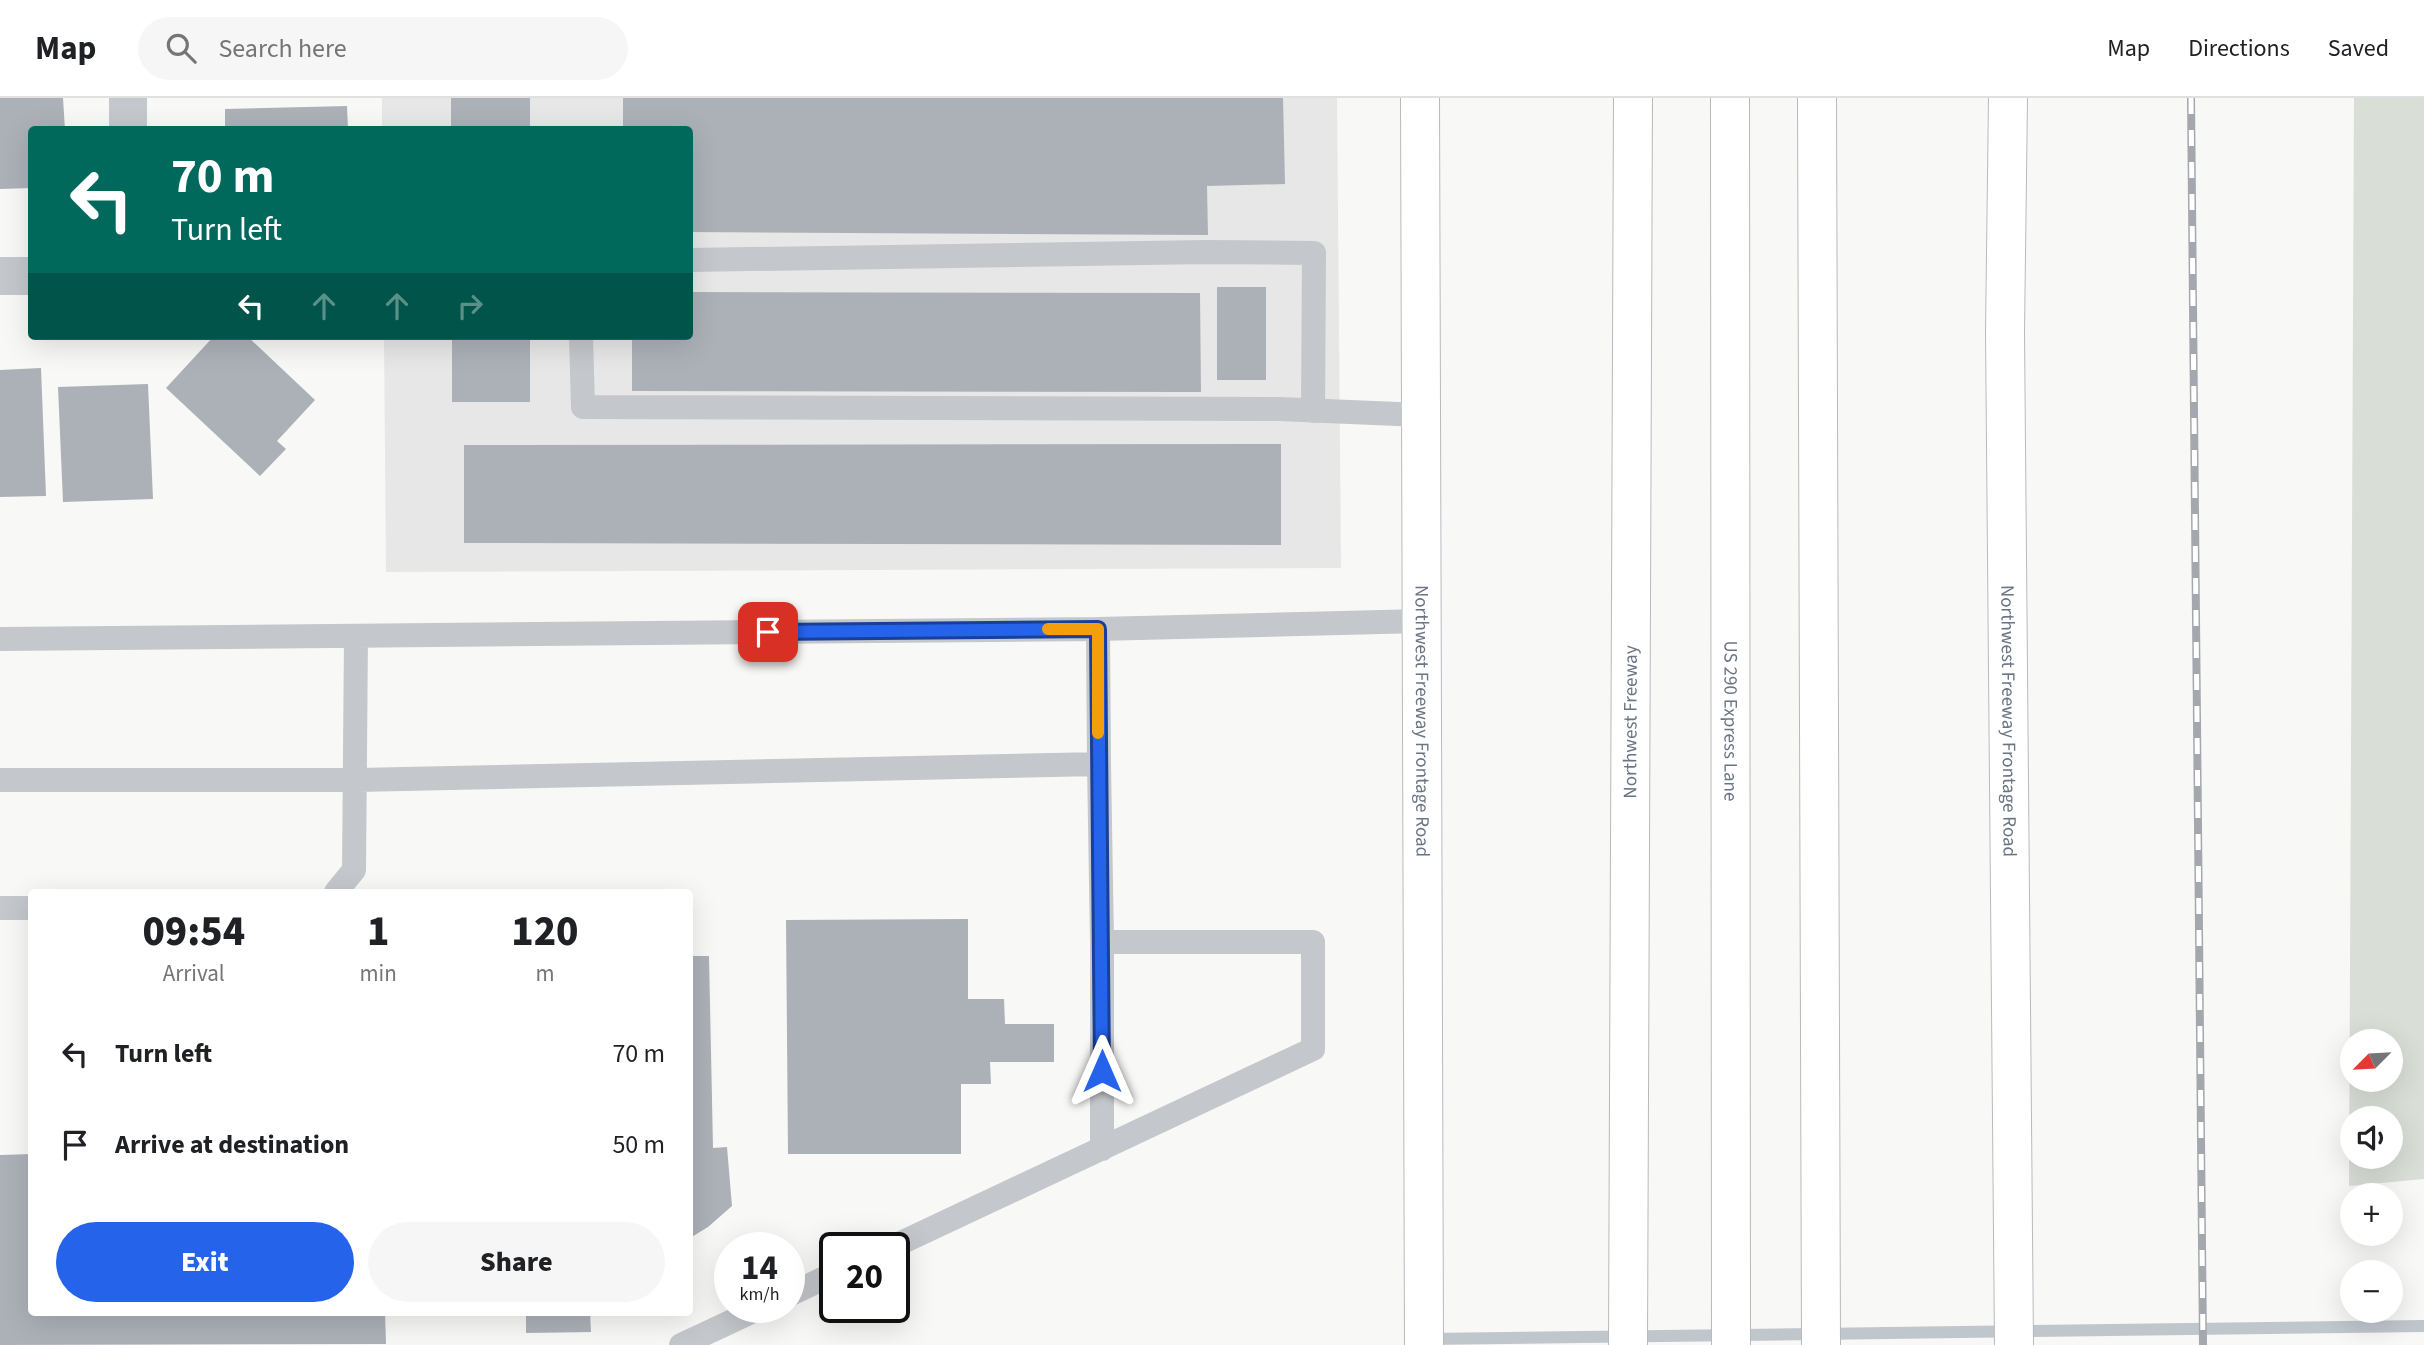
<!DOCTYPE html>
<meta charset="utf-8">
<style>
body{margin:0;font-family:"Source Sans 3",sans-serif;background:#f6f6f6;color:#202124;height:100vh;display:flex;flex-direction:column;font-size:26px;white-space:nowrap}
*{box-sizing:border-box;margin:0}
p{font-size:23px;color:#757577}
.icon{flex:none;width:38px;height:38px;fill:none;stroke:currentColor;stroke-width:2;stroke-linecap:round;stroke-linejoin:round}
.map{position:relative;flex:1;overflow:hidden}
.drawer{position:absolute;left:28px;top:791px;width:665px;height:427px;display:flex;flex-direction:column;background:#fff;border-radius:7px;box-shadow:0 7px 28px #0002}
.drawer>*{flex:none}
.guide{position:absolute;left:28px;top:28px;width:665px;height:214px;border-radius:7px;box-shadow:0 7px 28px #0002;background:#00695c;color:#fff;overflow:hidden}
.needle{width:46px;rotate:246deg}
.fabs{position:absolute;left:2340px;top:931px;display:grid;gap:14px}
.fabs a{display:grid;place-items:center;width:63px;height:63px;border-radius:50%;background:#fff;box-shadow:0 7px 28px #0002;font-size:35px}
.speed{position:absolute;left:714px;top:1134px;display:flex;gap:14px;font-size:35px;font-weight:700;text-align:center}
.speed>*{display:grid;place-content:center;width:91px;height:91px;border-radius:50%;background:#fff;box-shadow:0 7px 28px #0002;line-height:1}
.speed small{font-size:18px;font-weight:400}
.speed .limit{border:4px solid #111;border-radius:10px;background:#fff;color:#111}
.pin{position:absolute;display:grid;place-items:center;width:60px;height:60px;color:#fff;margin:-30px;border-radius:14px;box-shadow:0 4px 10px #0006}
.me{position:absolute;width:77px;margin:-38px;rotate:0deg;stroke-linejoin:round;filter:drop-shadow(0 0 5px #0008)}
.turn{display:flex;align-items:center;gap:24px;height:147px;padding:0 28px;font-size:32px}
.turn .icon{width:91px;height:91px;stroke-width:2.5}
.turn b{display:block;font-size:49px;line-height:60px}
.lanes{display:flex;align-items:center;height:66px;padding:0 28px;background:#0003;justify-content:center;gap:35px;direction:ltr}
.lanes .off{opacity:.35}
.eta{display:flex;justify-content:space-evenly;align-items:center;height:119px;text-align:center}
.eta b{font-size:42px;font-weight:800;line-height:49px}
.action{display:flex;gap:14px;margin-top:auto;padding:14px 28px}
.action a{flex:1;height:80px;border-radius:42px;background:#2563eb;color:#fff;font-size:28px;font-weight:800;line-height:80px;text-align:center}
.action a+a{background:#f6f6f6;color:#202124}
ul{padding:0;list-style:none}
li{display:flex;align-items:center;gap:21px;height:91px;padding:0 28px}
li div{flex:1}
li b{display:block;font-size:26px}
li em{font-style:normal}
header{display:flex;align-items:center;gap:42px;box-sizing:border-box;height:98px;padding:0 35px;background:#fff;border-bottom:2px solid #e0e0e0}
header strong{font-size:33px}
nav{display:flex;gap:38px;margin-inline-start:auto;font-size:24px}
.search{width:490px;height:63px;background:#f6f6f6;display:flex;align-items:center;gap:18px;box-sizing:border-box;padding:0 24px;border-radius:38px;color:#757577;font-size:26px}
.map>svg:first-child{display:block}
</style>
<header>
<strong>Map</strong>
<div class="search"><svg class="icon" aria-label="search" viewBox="0 0 24 24"><circle cx="10" cy="10" r="6"/><path d="M15 15l6 6"/></svg>Search here</div>
<nav><a>Map</a><a>Directions</a><a>Saved</a></nav>
</header>
<div class="map">
<svg width="2424" height="1247" viewBox="0 0 2424 1247">
<rect width="100%" height="100%" fill="#f8f8f6"/>
<path fill="#e6e7e6" d="M382,0H1337L1341,470L386,474L384,238H690V32L382,31Z"/>
<path fill="#d9dfd7" fill-rule="evenodd" d="M2354,0H2424V1081L2349,1088ZM2352,943H2390V982H2352ZM2352,1020H2390V1059H2352Z"/>
<g fill="none" stroke-linecap="round" stroke-linejoin="round">
<path stroke="#bfc6cc" stroke-width="12" d="M1427,1241L2424,1228"/>
</g>
<path fill="#acb1b8" d="M0,0H63L65,32H32V90L0,91Z
M451,0H530V32H451Z
M623,0H1283L1285,86L1207,88L1208,137L690,134V32H623Z
M347,8L348,32H225V11Z
M1217,189H1266V282H1217Z
M690,194L1200,195L1201,294L632,293V238H690Z
M214,238H247L315,302L277,343L286,351L260,378L166,290Z
M452,238H530V304H452Z
M41,270L46,398L0,399V272Z
M148,286L153,401L63,404L58,289Z
M1281,346V447L464,445V347Z
M968,821V901H1004L1005,926H1054V964H990L991,986H961V1056H788L786,822Z
M690,858H709L713,1050L727,1049L732,1108L708,1129L690,1140Z
M32,1056V1214H385L386,1246L0,1247V1057Z
M526,1214H590L591,1234L526,1235Z"/>
<g fill="none" stroke-linecap="round" stroke-linejoin="round">
<g stroke="#b7babf" stroke-width="40">
<g id="secondary">
<path id="s1" d="M1420,0L1424,1247"/>
<path id="s2" d="M2008,0L2005,234L2014,1247"/>
</g>
</g>
<g stroke="#b7babd" stroke-width="40">
<g id="motorway">
<path id="s3" d="M1730,0L1731,1247"/>
<path d="M1817,0L1821,1247"/>
<path id="s4" d="M1628,1247L1633,0"/>
</g>
</g>
<path stroke="#c4c7cb" stroke-width="24" d="M690,162L1206,154L1314,155L1313,313
M581,238L583,309L1279,311L1421,317
M1098,531L1422,523
M0,541L1098,531L1099,666
M0,682H357L1099,666L1102,844H1313V951L890,1150
M336,794L354,772L356,538
M0,810H32
M1102,1051V844
M789,1197L835,1175
M681,1247L762,1209"/>
<path stroke="#c4c7cb" stroke-width="38" d="M128,0V32
M0,178H32"/>
<use href="#secondary" stroke="#fff" stroke-width="38"/>
<use href="#motorway" stroke="#fff" stroke-width="38"/>
<g stroke="#a4a8ae" stroke-width="8">
<path id="rail" d="M2191,0L2203,1247"/>
</g>
<use href="#rail" stroke="#fff" stroke-width="5" stroke-dasharray="16" stroke-linecap="butt"/>
</g>
<g fill="none" stroke-linecap="round" stroke-linejoin="round">
<g stroke="#184099" stroke-width="18">
<path id="route" d="M768,534L1098,531L1102,973"/>
</g>
<use href="#route" stroke="#2563eb" stroke-width="12"/>
<path stroke="#f59e0b" stroke-width="12" d="M1048,531H1098V635"/>
</g>
<g text-anchor="middle" dominant-baseline="central" stroke-width="7" stroke-linejoin="round" paint-order="stroke">
<g font-size="19" fill="#6a7584" stroke="#fff">
<text stroke="none"><textPath href="#s2" startOffset="623">Northwest Freeway Frontage Road</textPath></text>
<text stroke="none"><textPath href="#s1" startOffset="623">Northwest Freeway Frontage Road</textPath></text>
<text stroke="none"><textPath href="#s4" startOffset="623">Northwest Freeway</textPath></text>
<text stroke="none"><textPath href="#s3" startOffset="623">US 290 Express Lane</textPath></text>
</g>
</g>
</svg>
<div class="fabs">
<a><svg class="needle" viewBox="-14 -14 28 28"><path d="M0-13l5 13h-10z" fill="#e53935"/><path d="M0 13l5-13h-10z" fill="#757577"/></svg></a>
<a><svg class="icon" aria-label="sound" viewBox="0 0 24 24"><path d="M4 9h4l5-4v14l-5-4H4zM17 9q2 3 0 6"/></svg></a>
<a>+</a>
<a>−</a>
</div>
<div class="speed"><div>14<small>km/h</small></div><div class="limit">20</div></div>
<div class="pin" style="left:768px;top:534px;background:#d93025"><svg class="icon" aria-label="arrive" viewBox="0 0 24 24"><path d="M6 21V4h12l-3 4 3 4H6"/></svg></div>
<svg class="me" style="left:1102px;top:973px" viewBox="-20 -20 40 40"><path d="M0-17L14 15 0 8-14 15z" fill="#2563eb" stroke="#fff" stroke-width="4"/></svg>
<div class="guide">
<div class="turn"><svg class="icon" aria-label="left" viewBox="0 0 24 24"><path d="M17 20v-9H6M10 6l-5 5 5 5"/></svg><div><b>70 m</b>Turn left</div></div>
<div class="lanes"><svg class="icon" aria-label="left" viewBox="0 0 24 24"><path d="M17 20v-9H6M10 6l-5 5 5 5"/></svg><svg class="icon off" aria-label="ahead" viewBox="0 0 24 24"><path d="M12 20V5M6 11l6-6 6 6"/></svg><svg class="icon off" aria-label="ahead" viewBox="0 0 24 24"><path d="M12 20V5M6 11l6-6 6 6"/></svg><svg class="icon off" aria-label="right" viewBox="0 0 24 24"><path d="M7 20v-9h11M14 6l5 5-5 5"/></svg></div>
</div>
<section class="drawer">
<div class="eta">
<div><b>09:54</b><p>Arrival</p></div>
<div><b>1</b><p>min</p></div>
<div><b>120</b><p>m</p></div>
</div>
<ul>
<li><svg class="icon" aria-label="left" viewBox="0 0 24 24"><path d="M17 20v-9H6M10 6l-5 5 5 5"/></svg><div><b>Turn left</b></div><em>70 m</em></li>
<li><svg class="icon" aria-label="arrive" viewBox="0 0 24 24"><path d="M6 21V4h12l-3 4 3 4H6"/></svg><div><b>Arrive at destination</b></div><em>50 m</em></li>
</ul>
<div class="action"><a>Exit</a><a>Share</a></div>
</section>
</div>
